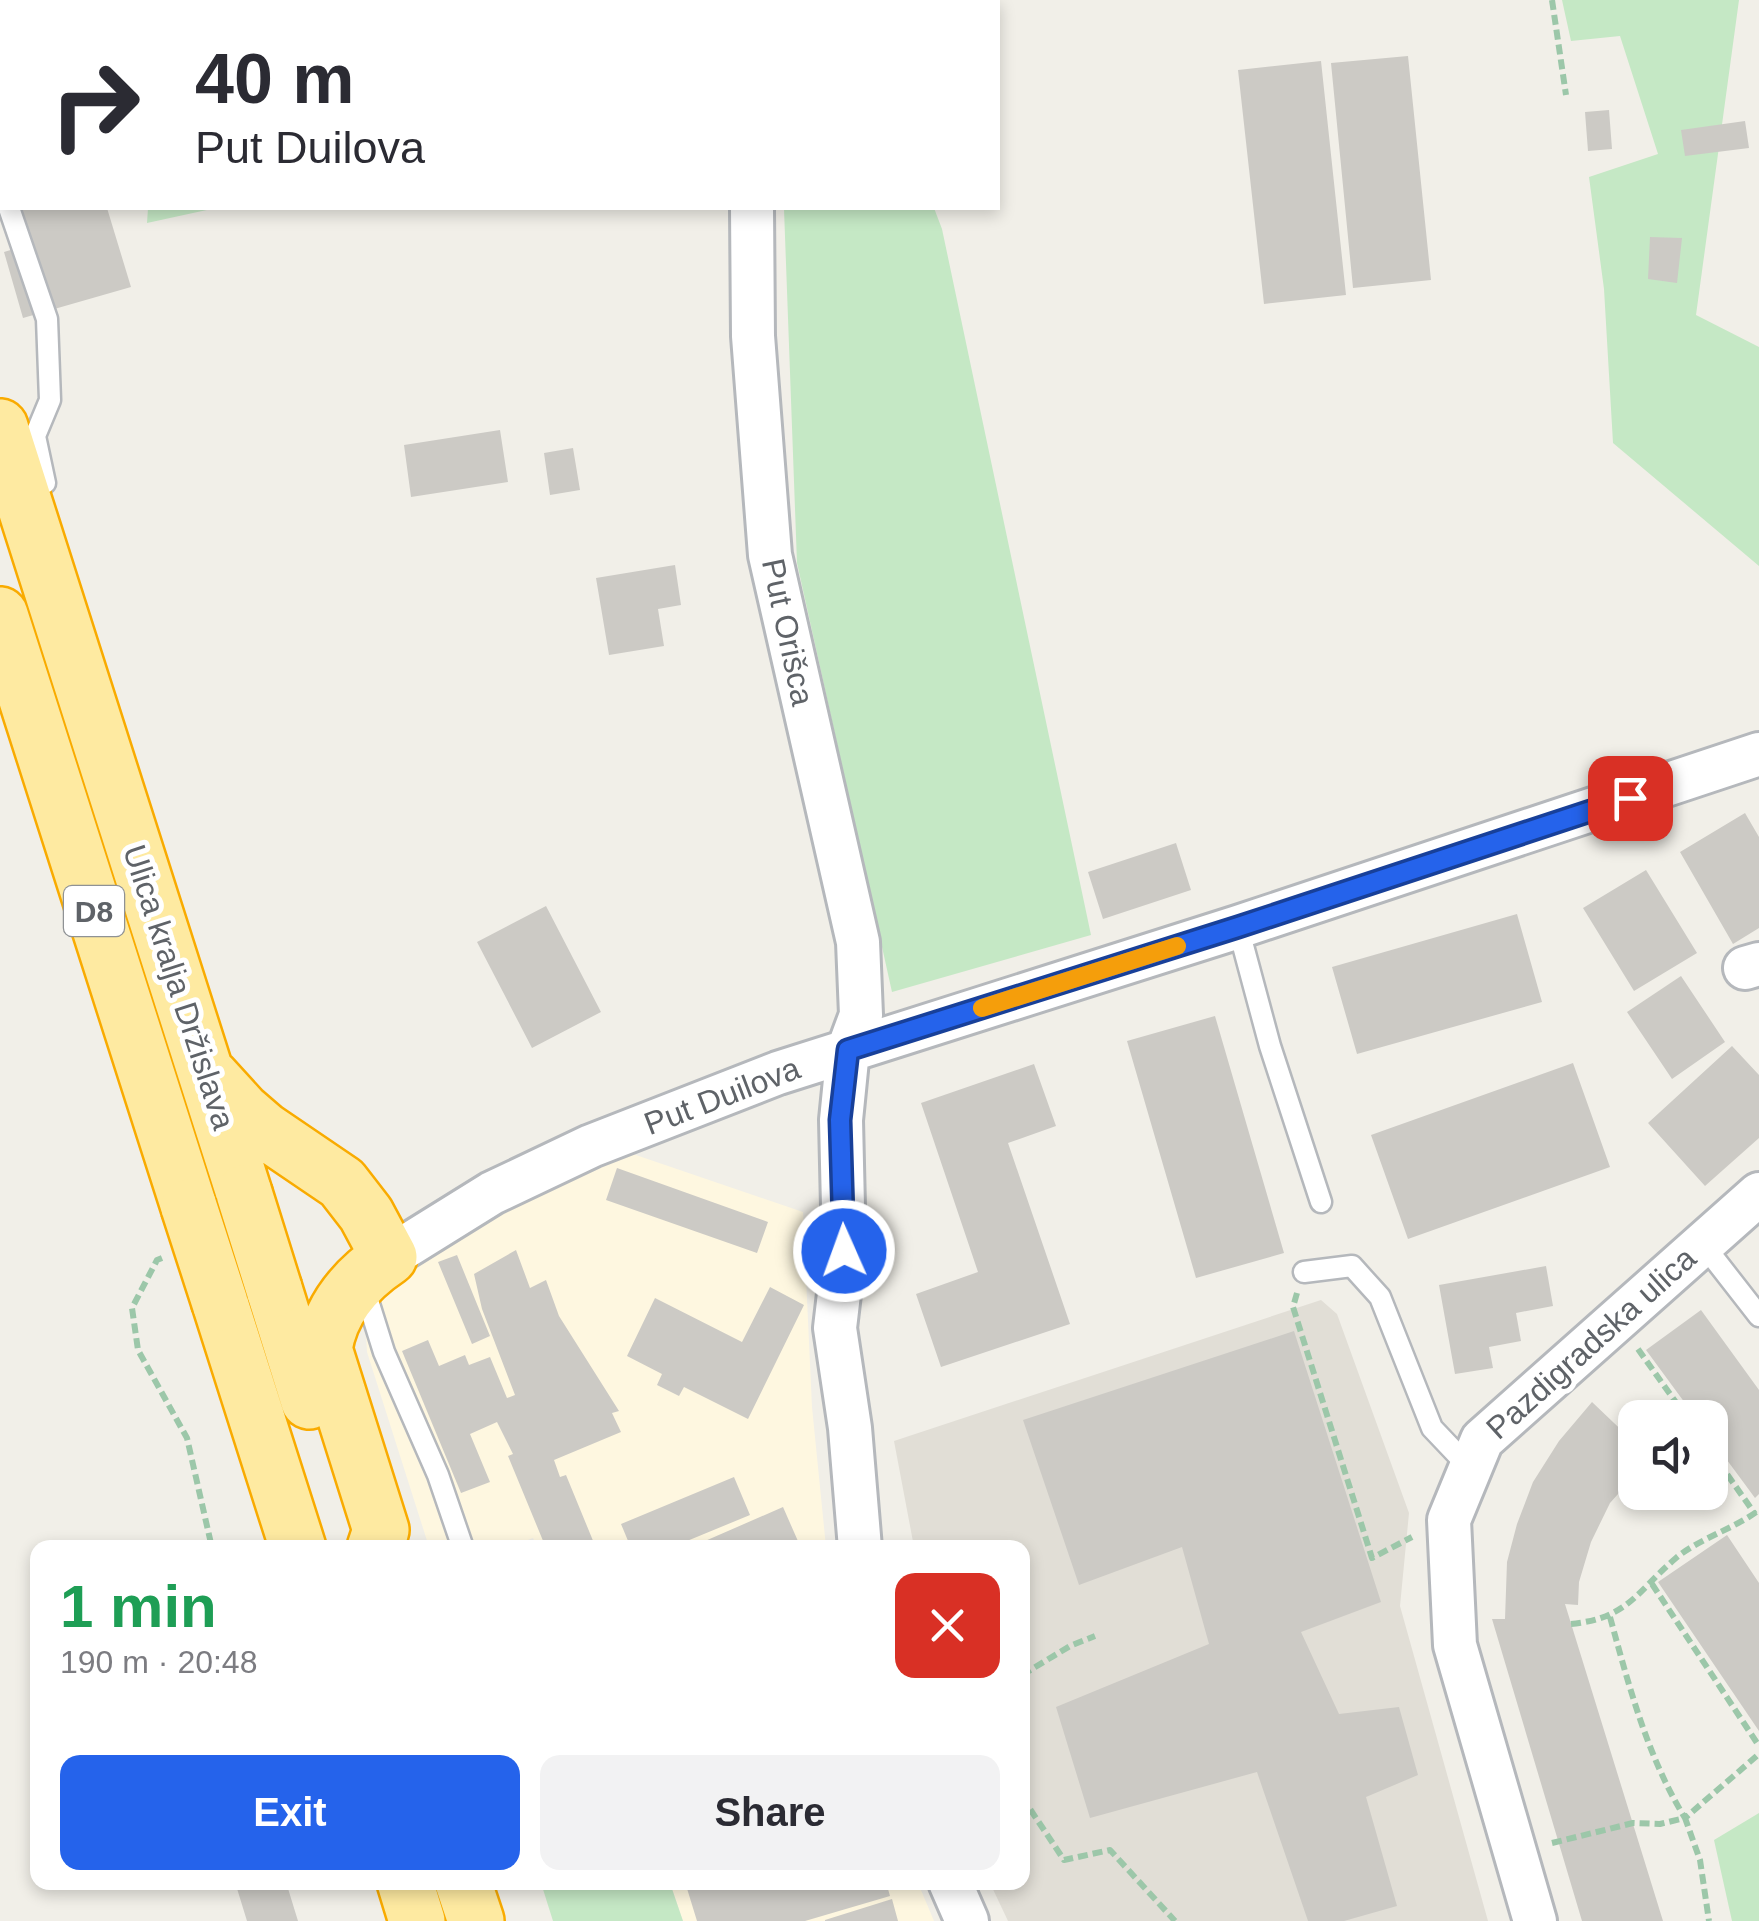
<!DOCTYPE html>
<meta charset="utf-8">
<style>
body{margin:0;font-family:Arial,sans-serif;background:#f2f2f3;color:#2b2b33;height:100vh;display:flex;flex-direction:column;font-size:38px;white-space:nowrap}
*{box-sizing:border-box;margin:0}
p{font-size:32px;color:#7c7c81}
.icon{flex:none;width:55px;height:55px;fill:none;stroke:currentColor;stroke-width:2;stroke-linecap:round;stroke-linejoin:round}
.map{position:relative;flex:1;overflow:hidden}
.drawer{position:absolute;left:30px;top:1540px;width:1000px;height:350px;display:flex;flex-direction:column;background:#fff;border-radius:20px;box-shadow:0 5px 15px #0003}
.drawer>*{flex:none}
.guide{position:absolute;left:0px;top:0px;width:1000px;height:210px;box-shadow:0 5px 15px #0003;background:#fff;color:#2b2b33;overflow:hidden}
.buttons{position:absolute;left:1618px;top:1400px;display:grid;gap:20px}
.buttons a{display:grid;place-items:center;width:110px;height:110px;border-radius:20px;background:#fff;box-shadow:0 5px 15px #0003;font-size:50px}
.pin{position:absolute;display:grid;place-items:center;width:85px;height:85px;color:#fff;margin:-42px;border-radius:20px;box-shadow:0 5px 15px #0006}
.me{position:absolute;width:110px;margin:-55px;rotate:358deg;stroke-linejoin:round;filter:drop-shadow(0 0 8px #0008)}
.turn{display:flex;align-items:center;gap:35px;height:210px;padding:0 30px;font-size:45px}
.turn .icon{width:130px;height:130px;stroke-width:2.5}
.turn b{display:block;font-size:70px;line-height:85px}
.round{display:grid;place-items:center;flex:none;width:105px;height:105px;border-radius:20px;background:#f2f2f3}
.headline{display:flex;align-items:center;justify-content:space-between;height:170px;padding:0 30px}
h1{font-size:60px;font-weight:700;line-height:75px;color:#1e9e55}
.action{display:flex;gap:20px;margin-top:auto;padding:20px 30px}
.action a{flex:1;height:115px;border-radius:20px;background:#2563eb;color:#fff;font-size:40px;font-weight:700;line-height:115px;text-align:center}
.action a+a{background:#f2f2f3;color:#2b2b33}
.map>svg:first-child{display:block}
</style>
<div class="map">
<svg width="1759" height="1921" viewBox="0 0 1759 1921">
<rect width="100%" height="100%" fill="#f1efe8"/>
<path fill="#fef7e0" d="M630,1153L803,1212L812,1407L826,1547L537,1548L533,1538L510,1547H429L367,1352L365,1316L382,1286L496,1214Z
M670,1883H918L934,1921H683Z"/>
<path fill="#e1ded6" d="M1321,1300L1337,1314L1409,1513L1400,1606L1488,1921H1008L990,1883L1022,1882V1548L914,1547L894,1441Z"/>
<path fill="#c5e8c5" d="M146,0H385L146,2Z
M1562,0H1739L1696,315L1759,347V566L1613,443L1604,289L1589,177L1658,154L1620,36L1571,41Z
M148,208H216L147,223Z
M934,208L942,229L1091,935L892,992L797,563L784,209Z
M1759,1813V1921H1732L1714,1840Z
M541,1883H670L683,1921H553Z"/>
<path fill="#cccac5" d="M1408,56L1431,280L1353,288L1331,63Z
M1321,61L1346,295L1264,304L1238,70Z
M1609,110L1612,149L1588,151L1585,112Z
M1745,121L1749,148L1685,156L1681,130Z
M16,208H107L131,287L23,318L4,252L27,245Z
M1650,237L1682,238L1677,283L1648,279Z
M500,430L508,482L411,497L404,445Z
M573,448L580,490L550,495L544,453Z
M675,565L681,605L658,609L664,646L609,655L596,578Z
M1745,813L1759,837V928L1733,944L1680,852Z
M1176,843L1191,890L1103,919L1088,872Z
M1646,870L1697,953L1634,991L1583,908Z
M546,906L601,1012L532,1048L477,942Z
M1517,914L1542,1002L1357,1054L1332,967Z
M1681,976L1725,1042L1672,1079L1627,1012Z
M1215,1016L1284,1253L1196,1278L1127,1041Z
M1732,1046L1759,1075V1138L1705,1186L1648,1123Z
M1573,1063L1610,1167L1408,1239L1371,1135Z
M1034,1064L1056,1126L1008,1143L1070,1324L941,1367L916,1294L978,1272L921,1103Z
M617,1168L768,1222L757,1253L606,1200Z
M516,1250L530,1288L546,1280L559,1316L619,1411L612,1413L621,1432L554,1460L560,1477L566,1475L596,1548H546L508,1456L513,1454L497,1422L470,1434L490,1482L461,1493L402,1351L428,1340L439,1366L465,1355L469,1365L490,1357L507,1398L515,1395L482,1309L474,1274Z
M457,1255L490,1336L472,1344L438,1262Z
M1546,1266L1553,1306L1516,1313L1521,1341L1489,1347L1493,1368L1455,1374L1439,1285Z
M770,1287L804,1305L748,1419L684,1387L679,1396L657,1385L662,1374L627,1356L655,1298L742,1342Z
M1701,1310L1759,1390V1494L1755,1498L1710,1437V1418H1696L1646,1350Z
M1294,1331L1381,1602L1301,1632L1339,1714L1399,1707L1418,1775L1366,1797L1397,1906L1344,1921H1308L1257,1772L1090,1818L1056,1707L1209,1644L1182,1547L1079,1585L1023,1420Z
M1592,1402L1635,1443V1475L1610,1503L1591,1542L1579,1582L1578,1605L1565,1604L1663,1921H1582L1492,1619H1505L1507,1562L1517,1524L1533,1482L1559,1441Z
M734,1477L750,1515L670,1548H631L621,1524Z
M783,1507L801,1548H689Z
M1727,1535L1759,1583V1731L1658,1582Z
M235,1882H286L298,1921H247Z
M685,1882H886L890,1896L805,1921H697Z
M892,1899L898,1921H825V1920Z"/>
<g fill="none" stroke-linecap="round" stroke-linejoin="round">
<g stroke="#b5b8bc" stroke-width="25">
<path id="service" d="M653,0V2
M0,189L2,192
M9,208L47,319L50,400L35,436L45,483
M1238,927L1270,1046L1321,1202
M1702,1243L1759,1316
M1304,1272L1352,1266L1380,1297L1432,1428L1470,1468
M364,1288L384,1352L438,1475L463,1548"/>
</g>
<g stroke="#b5b8bc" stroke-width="48">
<path id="minor" d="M743,0V2
M752,208L753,336L770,555L858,942L861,1015L848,1050L841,1120L844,1251L835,1328L850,1428L860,1548
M1745,968L1759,964
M389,1257L492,1193L591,1146L778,1073L1238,927L1759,754
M950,1882L967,1921
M1535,1921L1455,1645L1449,1520L1482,1440L1759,1194"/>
</g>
<g stroke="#f9ab00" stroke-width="60">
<path id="trunk" d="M0,427L244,1193
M0,615L189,1207
M211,1077L242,1111L264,1130L342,1183L366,1214L389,1257C356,1279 330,1309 324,1349L381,1530L375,1548
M274,1289L309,1401
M220,1303L298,1548
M405,1882L417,1921
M463,1882L476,1921"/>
</g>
<path stroke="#9cc7a9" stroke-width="6" stroke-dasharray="10 5" stroke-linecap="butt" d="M813,0V2
M1552,0L1566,95
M162,1258L157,1260L132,1308L138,1350L187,1438L212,1548
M1297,1293L1293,1307L1372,1558L1412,1537
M1638,1349L1687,1418
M1710,1450L1755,1514
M1652,1584L1759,1746
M1610,1617C1629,1686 1647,1756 1685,1818L1759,1754
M1571,1624C1629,1618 1636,1592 1676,1558C1700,1538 1734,1529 1759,1510
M1022,1675L1070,1646L1095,1636
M1022,1797L1064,1860L1110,1850L1175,1921
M1552,1843L1633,1823L1660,1824L1685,1818L1700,1860L1709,1921"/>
<use href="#service" stroke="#fff" stroke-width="20"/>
<use href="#minor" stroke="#fff" stroke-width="42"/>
<use href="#trunk" stroke="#feeaa1" stroke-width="55"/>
<g stroke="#f9ab00" stroke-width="60" stroke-linecap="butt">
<path id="trunk-bridge" d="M244,1193L274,1289
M189,1207L220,1303"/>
</g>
<use href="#trunk-bridge" stroke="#feeaa1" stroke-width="55"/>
</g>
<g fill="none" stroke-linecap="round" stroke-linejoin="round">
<g stroke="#184099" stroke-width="25">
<path id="route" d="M844,1251L840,1120L848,1050L1238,927L1630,798"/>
</g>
<use href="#route" stroke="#2563eb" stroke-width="18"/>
<path stroke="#f59e0b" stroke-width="18" d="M982,1008L1177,946"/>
</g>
<g text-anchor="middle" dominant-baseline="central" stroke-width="10" stroke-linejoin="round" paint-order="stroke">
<rect fill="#fff" stroke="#8f9295" stroke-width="2.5" x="64" y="886" width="60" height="50" rx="8"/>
<g font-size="30" font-weight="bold" fill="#5f6368">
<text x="94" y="911">D8</text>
</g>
<g font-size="32" fill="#5f6368" stroke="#fff">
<text transform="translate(788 632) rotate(78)">Put Orišca</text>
<text transform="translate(179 987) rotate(72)">Ulica kralja Držislava</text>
<text transform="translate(722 1096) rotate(-21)">Put Duilova</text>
<text transform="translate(1591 1343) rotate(-42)">Pazdigradska ulica</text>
</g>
</g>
</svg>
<div class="buttons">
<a><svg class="icon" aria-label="sound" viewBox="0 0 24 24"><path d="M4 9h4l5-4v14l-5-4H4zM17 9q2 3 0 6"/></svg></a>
</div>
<div class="pin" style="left:1630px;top:798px;background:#d93025"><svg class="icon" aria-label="arrive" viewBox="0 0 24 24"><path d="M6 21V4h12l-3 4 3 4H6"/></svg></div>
<svg class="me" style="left:844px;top:1251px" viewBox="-20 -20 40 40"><circle r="17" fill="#2563eb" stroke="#fff" stroke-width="3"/><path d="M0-11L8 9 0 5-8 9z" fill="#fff"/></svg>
<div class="guide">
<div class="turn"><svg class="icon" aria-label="right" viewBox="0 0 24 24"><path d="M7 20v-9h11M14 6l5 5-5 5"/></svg><div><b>40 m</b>Put Duilova</div></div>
</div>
<section class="drawer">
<div class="headline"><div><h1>1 min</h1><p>190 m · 20:48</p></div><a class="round" style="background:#d93025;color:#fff"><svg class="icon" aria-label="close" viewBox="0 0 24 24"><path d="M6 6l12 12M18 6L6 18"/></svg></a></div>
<div class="action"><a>Exit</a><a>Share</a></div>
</section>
</div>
